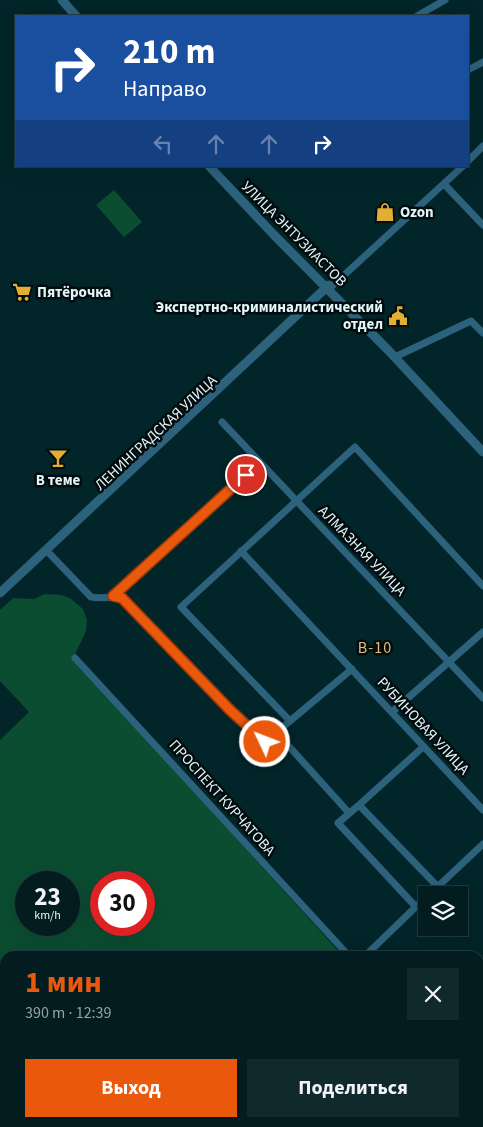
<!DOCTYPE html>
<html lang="ru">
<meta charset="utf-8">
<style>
body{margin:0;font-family:"Source Sans 3",sans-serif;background:#10292d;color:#f1f3f6;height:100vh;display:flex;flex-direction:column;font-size:19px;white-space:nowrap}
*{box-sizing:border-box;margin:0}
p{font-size:16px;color:#96a1a5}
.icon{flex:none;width:28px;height:28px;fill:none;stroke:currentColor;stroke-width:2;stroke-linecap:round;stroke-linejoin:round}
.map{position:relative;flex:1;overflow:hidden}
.side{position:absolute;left:0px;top:951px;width:484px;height:176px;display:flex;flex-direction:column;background:#021c20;border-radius:15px 15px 0 0;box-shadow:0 5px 20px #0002,0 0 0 1px #233a3e}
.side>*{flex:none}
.guide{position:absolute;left:15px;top:15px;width:454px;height:152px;border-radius:0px;box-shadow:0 5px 20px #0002,0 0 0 1px #233a3e;background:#1a4fa0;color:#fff;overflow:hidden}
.buttons{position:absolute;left:418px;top:886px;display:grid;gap:10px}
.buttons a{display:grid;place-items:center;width:50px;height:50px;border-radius:0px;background:#021c20;box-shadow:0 5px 20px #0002,0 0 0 1px #233a3e;font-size:25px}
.speed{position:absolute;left:15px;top:871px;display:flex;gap:10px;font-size:25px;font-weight:700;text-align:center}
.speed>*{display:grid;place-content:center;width:65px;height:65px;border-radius:50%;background:#021c20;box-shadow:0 5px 20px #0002,0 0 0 1px #233a3e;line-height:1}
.speed small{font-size:12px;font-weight:400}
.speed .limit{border:8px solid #d22;background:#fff;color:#111}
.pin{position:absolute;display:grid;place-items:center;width:42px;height:42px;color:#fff;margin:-21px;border:2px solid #fff;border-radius:50%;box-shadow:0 1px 5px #0007}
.me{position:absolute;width:55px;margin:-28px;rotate:313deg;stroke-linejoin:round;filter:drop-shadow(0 0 4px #0008)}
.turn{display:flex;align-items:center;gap:18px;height:105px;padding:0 25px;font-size:22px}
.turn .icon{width:65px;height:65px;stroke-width:2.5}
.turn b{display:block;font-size:35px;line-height:42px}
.lanes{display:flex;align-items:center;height:48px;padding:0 25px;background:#0003;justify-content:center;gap:25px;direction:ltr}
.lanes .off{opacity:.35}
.round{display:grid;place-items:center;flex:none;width:52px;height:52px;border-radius:0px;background:#10292d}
.headline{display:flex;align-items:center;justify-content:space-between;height:85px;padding:0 25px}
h1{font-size:30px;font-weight:700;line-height:38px;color:#ea580c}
.action{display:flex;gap:10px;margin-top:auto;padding:10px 25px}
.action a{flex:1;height:58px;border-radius:0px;background:#ea580c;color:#fff;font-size:20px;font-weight:700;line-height:58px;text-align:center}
.action a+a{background:#10292d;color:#f1f3f6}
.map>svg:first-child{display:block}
</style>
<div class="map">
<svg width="483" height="1127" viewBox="0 0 483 1127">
<rect width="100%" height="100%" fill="#02252a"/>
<path fill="#0b4d31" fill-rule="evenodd" d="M114,190L142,222L124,237L96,205Z
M45,594L62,595L71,599L83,609L87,620L86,631L73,659L343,956H5V1122L340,1123L335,1127H0V740L29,712L0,681V610L13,598L34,599ZM26,882H69V925H26ZM101,882H144V925H101Z
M479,1096L483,1101V1127H383L388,1122H479Z"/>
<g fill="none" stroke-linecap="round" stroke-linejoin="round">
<path stroke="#2d627d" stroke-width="7" d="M417,16L445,0
M468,70L483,62
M468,161L483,146
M444,184L483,225
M329,289L463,166
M395,357L471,321L483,333
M222,422L483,698
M241,551L483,810
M48,552L91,597C102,599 111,596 122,598L230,710L265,742L290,721L181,607L355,447L483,586
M113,596L259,462
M75,658L349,956
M392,712L483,632
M290,721L352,669
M276,732L349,813
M423,747L359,805L438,887
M359,805L338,823L416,907
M429,895L483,844
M365,956L426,897
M479,1001L483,997
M479,1032L483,1028
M479,1090L483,1094
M342,1127L347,1122
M375,1127L379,1122"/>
<path stroke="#2d627d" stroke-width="9" d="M62,0L76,16
M209,166L274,235L388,350L483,452
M0,593L329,285"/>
</g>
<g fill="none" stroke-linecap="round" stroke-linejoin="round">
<g stroke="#983908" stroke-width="12">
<path id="route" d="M246,475L113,596L122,598L230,710L265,742"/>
</g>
<use href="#route" stroke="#ea580c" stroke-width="9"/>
</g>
<defs>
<g id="shop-bare" transform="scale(1.5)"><path d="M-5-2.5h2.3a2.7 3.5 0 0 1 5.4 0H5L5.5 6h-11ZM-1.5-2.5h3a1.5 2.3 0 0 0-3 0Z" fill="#e2af34" stroke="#020c0e" stroke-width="2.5" paint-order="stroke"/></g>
<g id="supermarket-bare" transform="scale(1.5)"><path d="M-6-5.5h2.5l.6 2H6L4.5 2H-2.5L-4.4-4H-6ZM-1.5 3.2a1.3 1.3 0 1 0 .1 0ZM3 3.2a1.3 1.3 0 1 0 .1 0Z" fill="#e2af34" stroke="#020c0e" stroke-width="2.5" paint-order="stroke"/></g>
<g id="civic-bare" transform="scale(1.5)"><path d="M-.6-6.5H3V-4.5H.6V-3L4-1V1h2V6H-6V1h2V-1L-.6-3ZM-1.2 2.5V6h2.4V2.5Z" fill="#e2af34" stroke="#020c0e" stroke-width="2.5" paint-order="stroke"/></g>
<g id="bar-bare" transform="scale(1.5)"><path d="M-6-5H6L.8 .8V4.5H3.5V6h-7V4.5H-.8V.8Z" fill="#e2af34" stroke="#020c0e" stroke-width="2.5" paint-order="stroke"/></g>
</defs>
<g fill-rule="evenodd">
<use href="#shop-bare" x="385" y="212"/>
<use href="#supermarket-bare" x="22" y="292"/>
<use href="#civic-bare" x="398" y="316"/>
<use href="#bar-bare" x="58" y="458"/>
</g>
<g text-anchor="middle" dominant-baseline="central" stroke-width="5" stroke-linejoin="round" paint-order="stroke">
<g font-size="15" font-weight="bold" fill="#e2f5f8" stroke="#020c0e" text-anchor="start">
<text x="400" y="212">Ozon</text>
<text x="37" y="292">Пятёрочка</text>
<text x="383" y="307" text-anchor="end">Экспертно-криминалистический<tspan x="383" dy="17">отдел</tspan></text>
<text x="58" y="480" text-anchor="middle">В теме</text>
</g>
<g font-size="15" fill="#e2f5f8" stroke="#020c0e">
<text transform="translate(294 234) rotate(45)">УЛИЦА ЭНТУЗИАСТОВ</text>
<text transform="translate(156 433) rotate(-43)">ЛЕНИНГРАДСКАЯ УЛИЦА</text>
<text transform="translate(362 551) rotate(46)">АЛМАЗНАЯ УЛИЦА</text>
<text transform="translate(423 726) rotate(47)">РУБИНОВАЯ УЛИЦА</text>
<text transform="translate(222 798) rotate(48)">ПРОСПЕКТ КУРЧАТОВА</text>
</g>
<g font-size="16" letter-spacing="1" fill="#e3c077" stroke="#020c0e">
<text x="375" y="648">В-10</text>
</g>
</g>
</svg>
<div class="buttons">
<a><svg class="icon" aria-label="layers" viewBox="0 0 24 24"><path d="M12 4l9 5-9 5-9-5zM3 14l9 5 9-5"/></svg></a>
</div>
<div class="speed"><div>23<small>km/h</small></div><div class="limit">30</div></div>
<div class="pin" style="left:246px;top:475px;background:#d93025"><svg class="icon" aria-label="arrive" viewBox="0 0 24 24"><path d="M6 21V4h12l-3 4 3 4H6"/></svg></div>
<svg class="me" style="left:265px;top:742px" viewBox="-20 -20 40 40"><circle r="17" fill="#ea580c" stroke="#fff" stroke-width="3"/><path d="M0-11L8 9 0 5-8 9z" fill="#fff"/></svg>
<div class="guide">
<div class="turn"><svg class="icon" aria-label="right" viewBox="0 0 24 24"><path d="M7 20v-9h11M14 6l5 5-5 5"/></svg><div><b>210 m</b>Направо</div></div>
<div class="lanes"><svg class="icon off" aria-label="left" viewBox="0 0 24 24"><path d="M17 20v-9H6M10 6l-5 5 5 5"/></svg><svg class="icon off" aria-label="ahead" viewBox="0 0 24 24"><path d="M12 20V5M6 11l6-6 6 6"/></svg><svg class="icon off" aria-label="ahead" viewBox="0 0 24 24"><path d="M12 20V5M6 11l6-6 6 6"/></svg><svg class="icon" aria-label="right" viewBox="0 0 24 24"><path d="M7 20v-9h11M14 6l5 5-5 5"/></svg></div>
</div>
<section class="side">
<div class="headline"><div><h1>1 мин</h1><p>390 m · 12:39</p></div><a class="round"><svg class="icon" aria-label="close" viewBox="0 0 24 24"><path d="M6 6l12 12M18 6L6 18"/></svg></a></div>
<div class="action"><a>Выход</a><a>Поделиться</a></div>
</section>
</div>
